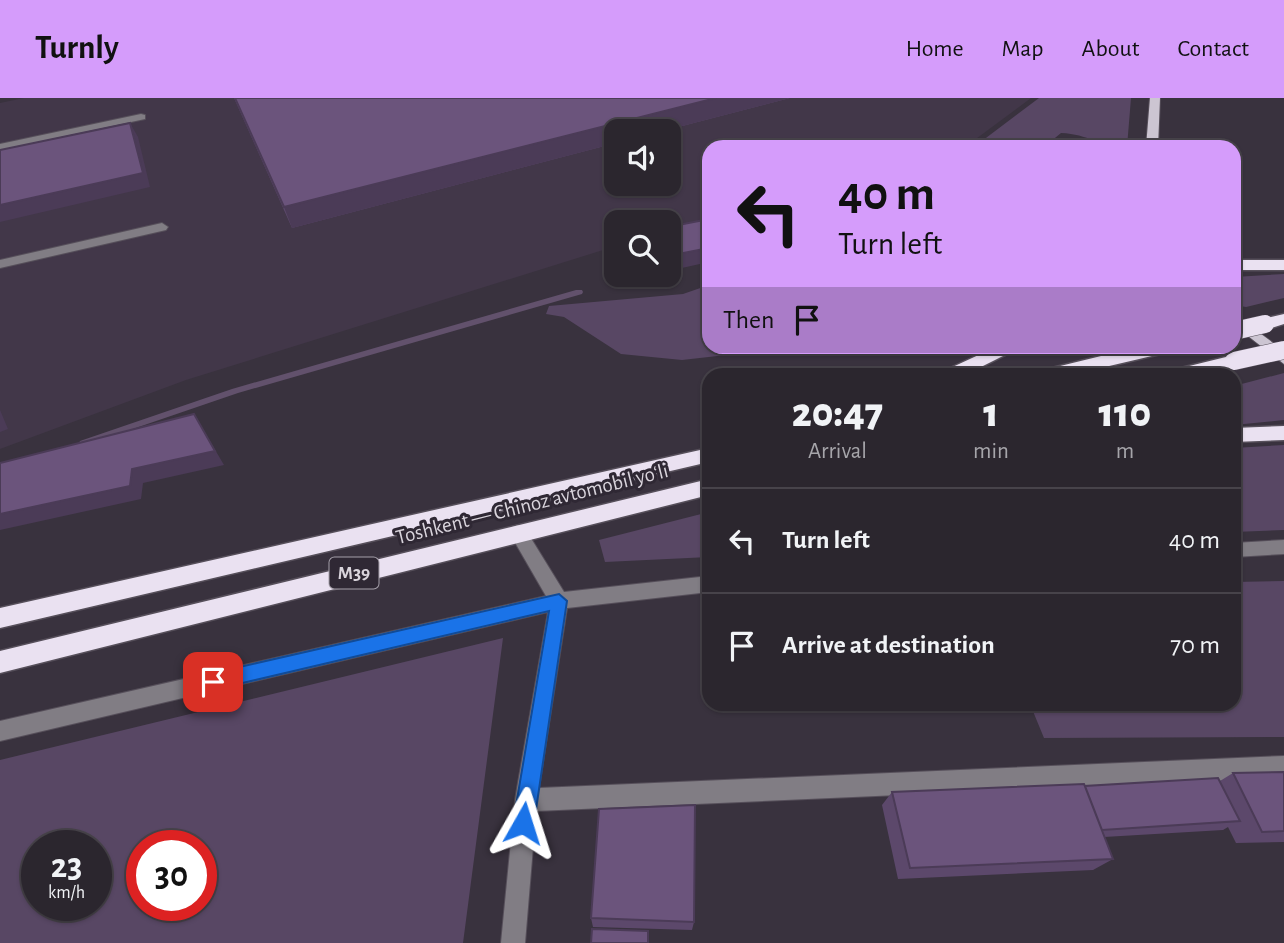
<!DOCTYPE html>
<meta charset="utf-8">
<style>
body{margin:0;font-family:"Alegreya Sans",sans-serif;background:#37323a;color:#f1f3f6;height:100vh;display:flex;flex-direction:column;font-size:26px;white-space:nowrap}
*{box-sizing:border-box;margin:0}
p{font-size:23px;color:#a6a5aa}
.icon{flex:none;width:38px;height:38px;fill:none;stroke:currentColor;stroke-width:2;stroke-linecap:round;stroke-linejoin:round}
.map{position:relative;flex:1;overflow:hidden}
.details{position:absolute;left:702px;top:270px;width:539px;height:343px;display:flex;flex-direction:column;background:#2b262e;border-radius:21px;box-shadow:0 2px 5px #0004,0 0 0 2px #47434a}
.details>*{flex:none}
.hud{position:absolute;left:702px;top:42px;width:539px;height:214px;border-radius:21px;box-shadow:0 2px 5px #0004,0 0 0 2px #47434a;background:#d59cfb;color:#111;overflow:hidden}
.fabs{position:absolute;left:604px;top:21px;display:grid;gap:14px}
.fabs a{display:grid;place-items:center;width:77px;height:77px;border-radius:14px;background:#2b262e;box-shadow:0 2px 5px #0004,0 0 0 2px #47434a;font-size:35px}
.speed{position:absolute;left:21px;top:732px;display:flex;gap:14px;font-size:35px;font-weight:700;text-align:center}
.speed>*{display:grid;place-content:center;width:91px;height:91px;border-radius:50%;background:#2b262e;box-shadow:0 2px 5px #0004,0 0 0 2px #47434a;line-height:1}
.speed small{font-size:18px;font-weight:400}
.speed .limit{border:10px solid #d22;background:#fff;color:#111}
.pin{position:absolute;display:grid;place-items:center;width:60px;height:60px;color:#fff;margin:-30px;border-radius:14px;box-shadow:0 4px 10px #0006}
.me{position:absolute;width:77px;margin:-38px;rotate:6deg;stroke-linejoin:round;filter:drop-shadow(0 0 5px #0008)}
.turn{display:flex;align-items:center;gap:24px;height:147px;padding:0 21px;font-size:32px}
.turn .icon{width:91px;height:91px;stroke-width:2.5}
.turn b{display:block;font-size:49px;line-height:60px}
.then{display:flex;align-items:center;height:66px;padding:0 21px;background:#0003;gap:14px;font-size:26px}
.eta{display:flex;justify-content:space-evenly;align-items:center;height:119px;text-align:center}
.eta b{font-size:42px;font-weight:800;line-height:49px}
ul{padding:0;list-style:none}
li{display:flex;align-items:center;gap:21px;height:105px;padding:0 21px;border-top:2px solid #47434a}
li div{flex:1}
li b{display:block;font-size:26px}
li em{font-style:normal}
header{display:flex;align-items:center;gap:42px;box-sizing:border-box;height:98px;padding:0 35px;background:#d59cfb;color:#111}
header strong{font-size:33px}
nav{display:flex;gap:38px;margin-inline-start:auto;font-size:24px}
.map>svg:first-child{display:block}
</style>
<header>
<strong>Turnly</strong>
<nav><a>Home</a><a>Map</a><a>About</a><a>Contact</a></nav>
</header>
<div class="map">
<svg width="1284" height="845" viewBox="0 0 1284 845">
<rect width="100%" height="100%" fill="#39323e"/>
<path fill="#423749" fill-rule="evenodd" d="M24,0H1031L965,49H709V120L669,132L668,124H616V148L186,282L0,351V5ZM616,33H668V86H616Z"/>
<path fill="#584764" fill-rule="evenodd" d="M1039,0H1131L1127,49C1098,49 1089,36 1061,35L1044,49H974Z
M1284,176V200L1246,209L1234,207V179Z
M709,187V248L798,249L682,262L621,256L564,219L546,216L549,208L683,196Z
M1284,275V322L1234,327V288Z
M1284,347V432L1234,434V350Z
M709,414V459L605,464L599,442Z
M1284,483V639L1044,640L1030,606H1234V484Z
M503,540L463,845H0V662ZM37,747H96V807H37ZM142,747H201V807H142Z"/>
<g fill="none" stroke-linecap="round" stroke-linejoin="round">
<path fill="#62516c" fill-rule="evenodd" d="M576,192H582L583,194L582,196L238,295L83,348L79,345L80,343L232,291Z"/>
<g stroke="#564f5a" stroke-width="2">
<path id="minor" d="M141,16L145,17V21L0,52V46Z
M162,125L168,129L166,132L0,170V162Z
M518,427L524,429L564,494L709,478V494L567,510L539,690L1284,658V680L536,713L525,845H501L515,702L548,514L0,643V623L546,498L509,434L512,429Z
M1284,442V456L1234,459V445Z"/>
</g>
<g stroke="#564f5a" stroke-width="2">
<path id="major" d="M1150,0H1160L1158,49H1146Z
M1234,216L1284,253V266L1234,227Z"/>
</g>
<g stroke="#564f5a" stroke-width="3">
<path id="highway" d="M1234,162H1284V172H1234Z
M1284,216V226L1265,232L1256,226L1259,222Z
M998,248H1023L967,276H943L946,272Z
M1142,248H1177L1169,254L1075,276H1043L1052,270Z
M1234,257L1240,259L1243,263L1240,267L1203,276H1170L1173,272Z
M1284,328V342L1234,344V330Z
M709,350V364L0,530V510Z
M709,381V397L0,575V553Z"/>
</g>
<use href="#minor" fill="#817d84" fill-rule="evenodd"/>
<use href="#major" fill="#ccc5d2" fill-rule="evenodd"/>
<use href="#highway" fill="#eae1f1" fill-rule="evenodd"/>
<g stroke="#564f5a" stroke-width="19" stroke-linecap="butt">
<path id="highway-bridge" d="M1234,233L1265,226
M1234,263L1284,252"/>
</g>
<use href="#highway-bridge" stroke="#eae1f1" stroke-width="18"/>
</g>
<path fill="#5c486b" d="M234,0H790L663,33H616V45L292,130Z
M1284,674V744L1236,745L1228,729L1223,732L1104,739L1113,761L1093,772L898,781L882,707L892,694L1085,688L1220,683L1233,675Z
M591,820L694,824L692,832L593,829Z"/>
<path fill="#4b3b57" d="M716,0H790L663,33H616V45L292,130L284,109Z
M130,25L138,39L150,89L0,124V107Z
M709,150V164L668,173V158Z
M0,312L8,331L0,334Z
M194,316L224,367L143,385L141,401L0,432V416L132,371Z"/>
<path fill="#6b547c" stroke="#4b3b57" stroke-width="2" d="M235,0H716L284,109Z
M130,25L143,75L0,107V52Z
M709,121V150L668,158V129Z
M194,316L215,353L132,371L130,388L0,416V365Z
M1284,674V733L1262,734L1233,675Z
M1218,680L1240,723L1102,732L1085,688Z
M1084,686L1113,761L910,770L892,694Z
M695,707L694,824L591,820L599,711Z
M592,831L648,833V845H591Z"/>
<path fill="#1a73e8" stroke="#114b97" stroke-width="2" d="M559,496L567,503L534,725L531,733L523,736L516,733L513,725L549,513L213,592L206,590L204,584L206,578L213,575Z"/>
<g text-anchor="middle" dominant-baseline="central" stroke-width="6" stroke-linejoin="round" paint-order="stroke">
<rect fill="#2f2834" stroke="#a6a0aa" stroke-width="2" x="329.5" y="459.5" width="49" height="31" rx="5"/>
<g font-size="19" font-weight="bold" fill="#d9d4dc">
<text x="354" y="475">M39</text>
</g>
<g font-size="21" fill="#d9d4dc" stroke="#2f2834">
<text transform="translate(532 406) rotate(-14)">Toshkent — Chinoz avtomobil yoʻli</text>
</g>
</g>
</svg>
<div class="fabs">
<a><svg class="icon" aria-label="sound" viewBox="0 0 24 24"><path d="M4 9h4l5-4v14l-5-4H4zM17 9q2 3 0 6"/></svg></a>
<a><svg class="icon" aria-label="search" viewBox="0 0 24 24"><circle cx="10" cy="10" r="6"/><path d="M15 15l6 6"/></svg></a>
</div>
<div class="speed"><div>23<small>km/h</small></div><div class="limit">30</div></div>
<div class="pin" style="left:213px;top:584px;background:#d93025"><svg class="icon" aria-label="arrive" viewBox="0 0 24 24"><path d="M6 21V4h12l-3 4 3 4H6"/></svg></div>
<svg class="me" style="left:523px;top:725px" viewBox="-20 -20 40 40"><path d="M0-17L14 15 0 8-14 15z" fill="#1a73e8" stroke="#fff" stroke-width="4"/></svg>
<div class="hud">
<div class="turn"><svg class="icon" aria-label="left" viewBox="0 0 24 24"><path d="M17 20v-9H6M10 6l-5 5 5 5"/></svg><div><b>40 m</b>Turn left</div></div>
<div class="then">Then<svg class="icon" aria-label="arrive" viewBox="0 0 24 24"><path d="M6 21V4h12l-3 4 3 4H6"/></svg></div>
</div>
<section class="details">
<div class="eta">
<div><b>20:47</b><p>Arrival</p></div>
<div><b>1</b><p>min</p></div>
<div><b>110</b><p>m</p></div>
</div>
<ul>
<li><svg class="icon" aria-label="left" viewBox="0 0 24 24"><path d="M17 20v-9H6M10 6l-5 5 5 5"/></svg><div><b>Turn left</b></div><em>40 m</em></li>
<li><svg class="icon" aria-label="arrive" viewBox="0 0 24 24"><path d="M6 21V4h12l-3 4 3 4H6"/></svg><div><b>Arrive at destination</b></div><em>70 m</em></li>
</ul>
</section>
</div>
